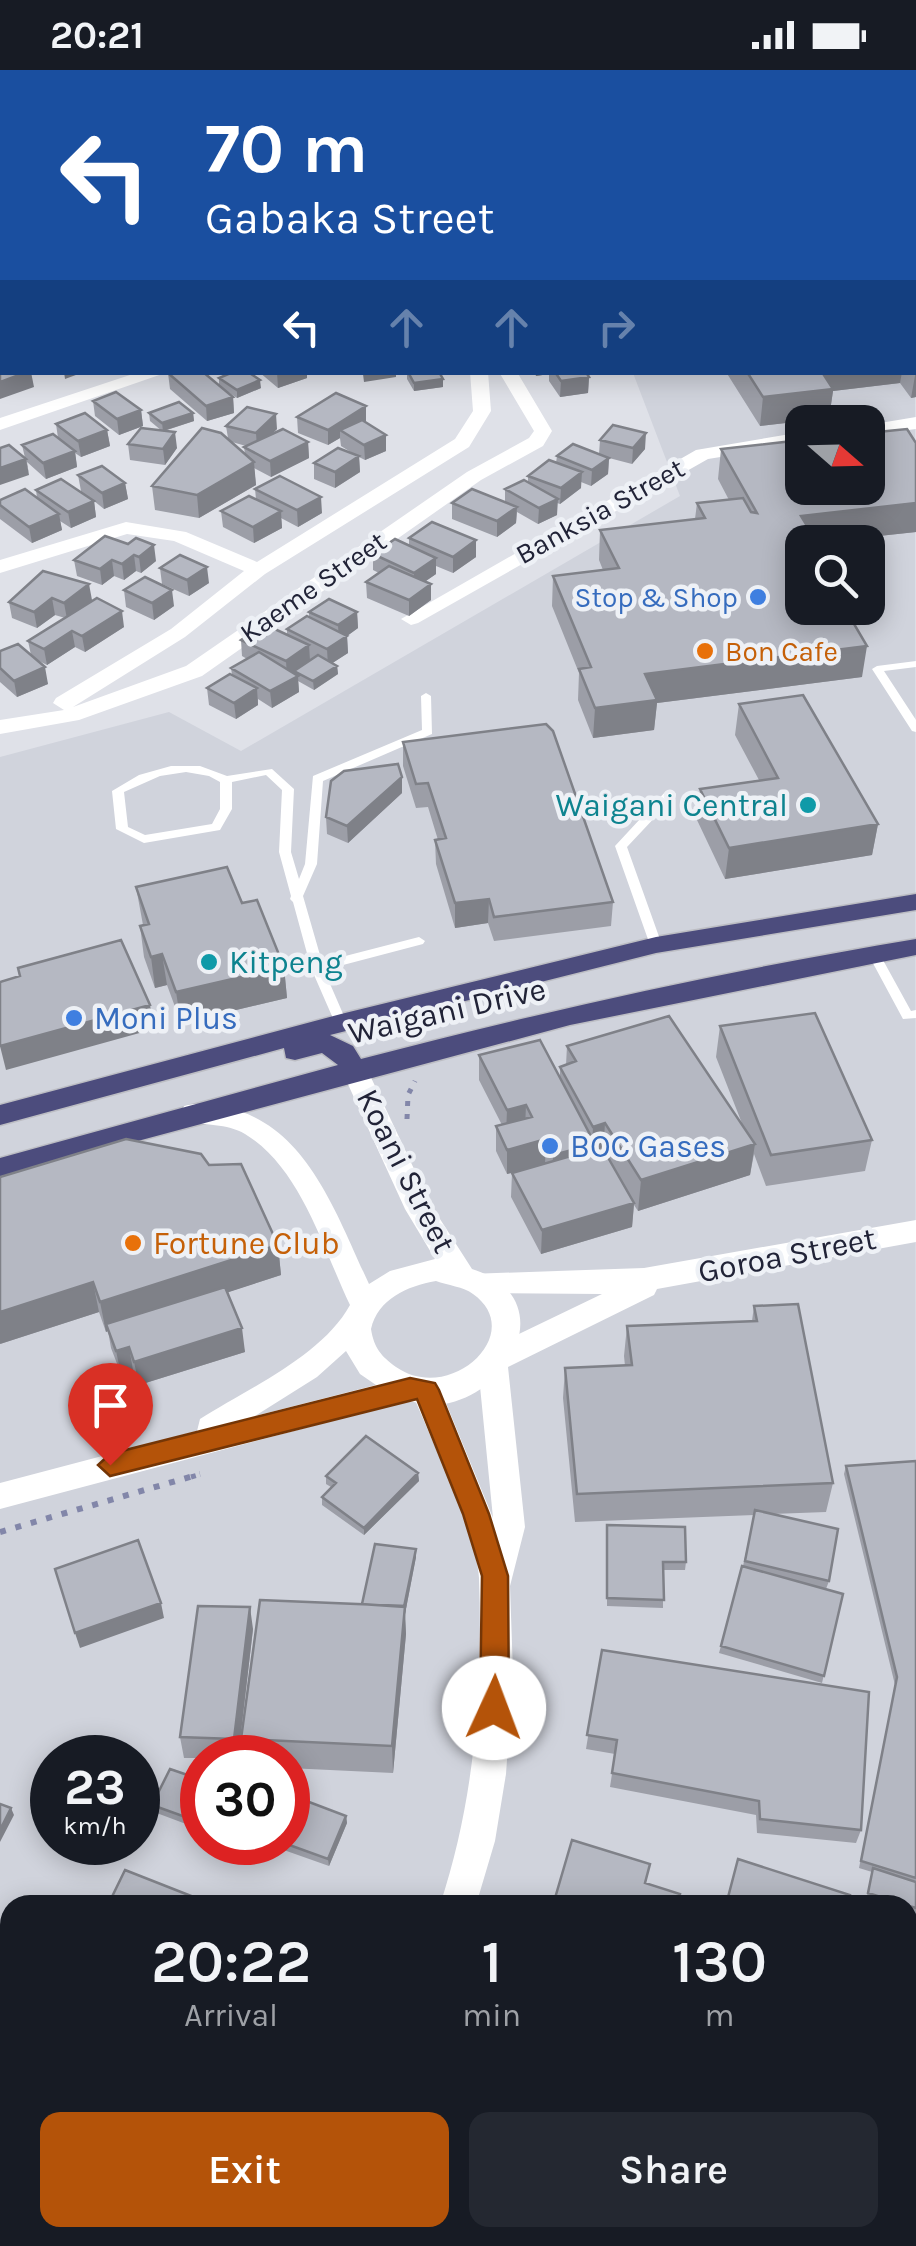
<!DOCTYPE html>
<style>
body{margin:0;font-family:Karla,sans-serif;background:#242831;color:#f1f3f6;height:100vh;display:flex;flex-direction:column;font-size:38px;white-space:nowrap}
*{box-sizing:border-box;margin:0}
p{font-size:32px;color:#9ea1a6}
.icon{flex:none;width:55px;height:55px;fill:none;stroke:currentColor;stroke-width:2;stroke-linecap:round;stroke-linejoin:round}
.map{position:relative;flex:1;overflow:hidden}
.drawer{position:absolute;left:0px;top:1825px;width:918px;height:352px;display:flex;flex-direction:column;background:#171b24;border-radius:30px 30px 0 0;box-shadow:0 5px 25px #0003}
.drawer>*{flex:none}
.banner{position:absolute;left:0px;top:0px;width:918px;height:305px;box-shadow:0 5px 25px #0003;background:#1a4fa0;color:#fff;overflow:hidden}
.needle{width:65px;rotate:110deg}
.tools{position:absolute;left:785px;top:335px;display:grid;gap:20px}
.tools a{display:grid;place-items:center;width:100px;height:100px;border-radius:20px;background:#171b24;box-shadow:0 5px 25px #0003;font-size:50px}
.speed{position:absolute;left:30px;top:1665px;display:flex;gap:20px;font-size:50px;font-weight:700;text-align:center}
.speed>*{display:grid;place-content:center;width:130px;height:130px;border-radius:50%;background:#171b24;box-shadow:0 5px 25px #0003;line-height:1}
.speed small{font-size:25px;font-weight:400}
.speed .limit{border:15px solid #d22;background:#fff;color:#111}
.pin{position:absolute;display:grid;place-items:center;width:85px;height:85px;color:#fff;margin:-102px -42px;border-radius:50% 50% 50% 0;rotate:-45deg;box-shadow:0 0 10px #0007}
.pin .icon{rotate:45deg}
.me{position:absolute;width:110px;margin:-55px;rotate:2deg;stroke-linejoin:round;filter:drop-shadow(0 0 8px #0008)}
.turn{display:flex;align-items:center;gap:35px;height:210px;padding:0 40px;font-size:45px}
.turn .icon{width:130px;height:130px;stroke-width:2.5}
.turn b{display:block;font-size:70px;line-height:85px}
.lanes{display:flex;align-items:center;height:95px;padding:0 40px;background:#0003;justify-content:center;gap:50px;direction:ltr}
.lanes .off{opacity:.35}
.eta{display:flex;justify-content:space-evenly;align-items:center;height:170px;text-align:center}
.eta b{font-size:60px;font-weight:600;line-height:70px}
.button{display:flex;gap:20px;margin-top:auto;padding:20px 40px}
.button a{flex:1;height:115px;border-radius:20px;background:#b45309;color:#fff;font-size:40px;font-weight:600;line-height:115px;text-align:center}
.button a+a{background:#242831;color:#f1f3f6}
.status{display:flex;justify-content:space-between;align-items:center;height:70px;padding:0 50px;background:#171b24;direction:ltr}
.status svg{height:28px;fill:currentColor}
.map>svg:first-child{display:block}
</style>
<div class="status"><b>20:21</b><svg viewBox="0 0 49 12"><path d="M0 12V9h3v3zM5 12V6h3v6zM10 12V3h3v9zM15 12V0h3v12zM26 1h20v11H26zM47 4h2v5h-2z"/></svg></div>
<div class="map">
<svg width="916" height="2176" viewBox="0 0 916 2176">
<rect width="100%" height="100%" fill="#dfe1e8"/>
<path fill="#d0d3dc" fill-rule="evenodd" d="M915,158L916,2176H0V687L169,642L241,681L680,426L633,303L915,302ZM802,352H868V418H802ZM802,472H868V538H802ZM52,1688H138V1772H52ZM202,1688H288V1772H202ZM10,1835H908V2168H10Z"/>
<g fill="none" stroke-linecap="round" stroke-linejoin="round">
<g stroke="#bcbdc3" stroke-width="3">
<path id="trunk" d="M770,0H786L787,2H772Z
M815,0H831L832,2H817Z
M915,76L916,77V87L915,86Z
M915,120H916V130H915Z
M916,824V840L656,883L330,965L353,976L361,989C545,941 729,900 916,869V885L570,955L0,1108V1088L338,995L322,983L295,990L286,988L284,978L0,1055V1035L341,944L656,867Z"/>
</g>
<path stroke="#8286a9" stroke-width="5" stroke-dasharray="5 8" stroke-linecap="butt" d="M407,1049L408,1025L415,1011
M191,1407L201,1404"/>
<path stroke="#8286a9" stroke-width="6" stroke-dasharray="6 10" stroke-linecap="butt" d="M0,1462L200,1404"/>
<path fill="#fff" fill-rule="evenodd" d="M690,0H698L700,2H692Z
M916,591V597L884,601L916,650V662L912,661L872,599L877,596Z
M426,623L431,626L432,664L323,711L317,794L303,826L322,892L419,867L425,871L423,874L324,900L347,953L341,958L335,953L311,898L293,832L290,829L291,826L279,782L282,720L266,705L232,712V739L220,760L144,773L116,759L112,721L139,705L171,696H200L227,706L272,699L294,719L291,782L299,809L305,794L313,706L422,660L421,626ZM186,702L209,706L220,712V739L212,754L145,765L128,757L124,722L160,706Z
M670,720L676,724L674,727L627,777L662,875L656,879L650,875L615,776L666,721Z
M874,880L878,881L911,941L916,940V948L903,949L868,884Z
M908,2024L916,2027V2047L908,2044Z"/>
<path fill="#fff" fill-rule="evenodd" d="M139,302H168L0,360V348Z
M470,302H488L491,341L469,377L265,504L185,567L73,637L186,596L467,402L529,368L534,361L499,302H517L552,361L543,376L481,410L202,606L79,650L0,664V650L64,640L53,633L56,628L171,559L244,501L174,471L127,464L0,503V490L126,452L186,462L257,492L455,369L473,341Z
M916,347V359L868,365V355Z
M802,362V374L708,389L418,553L411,555L401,549L696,380Z
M916,1150V1172L657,1219L654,1225L508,1297L525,1457L510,1516L513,1603L506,1704L495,1771L476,1835H440C475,1729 483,1619 479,1508C477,1465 429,1365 411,1320L415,1311L426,1308L437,1311L493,1448L478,1296L488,1279L602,1224L479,1223L469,1220L465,1212L469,1204L644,1198Z
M313,2168H353L350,2176H310Z"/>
<path fill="#fff" fill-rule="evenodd" d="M354,990L367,999L431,1135L472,1199C562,1227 512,1327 438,1335C429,1336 417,1332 407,1331L0,1439V1413L197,1361L200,1349C249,1318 322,1286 350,1235C323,1179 301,1098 245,1064C227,1053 204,1056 184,1050L181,1043L184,1036C197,1032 210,1035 223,1037C306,1051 337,1146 369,1214L390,1201L435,1189L405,1139L341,999ZM436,1211C447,1215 464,1217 473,1224C528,1263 450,1335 396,1297C381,1286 374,1278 371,1259C378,1229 407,1216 436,1211ZM346,1281L360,1304L376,1315L255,1346L317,1307Z"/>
<use href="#trunk" fill="#4c4c7d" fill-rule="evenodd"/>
</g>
<path fill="#9c9ea7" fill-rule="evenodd" d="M702,0H750L752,2H704Z
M0,145H2V192L0,179Z
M0,232H2V263L0,261Z
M915,251L916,327L911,328L900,313L833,321L829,348L760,356L726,302H915Z
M259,302H307V308L278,318Z
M407,302L443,317L414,321L407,309Z
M534,302H586L589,307L588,323L560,327L549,311V304L536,306Z
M168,303L233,327L234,343L207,351L170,319Z
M219,308L261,318L237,328L219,316Z
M93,331L141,340L143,356L119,365L95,346Z
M366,336V351L365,352L386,381L365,390L359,387L360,402L335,418L314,409V393L357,386L341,376L340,368L328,375L298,363L297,347Z
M149,343H193L194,351L164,361L177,378L165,395L130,390L128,374L162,361L150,351Z
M56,354L107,360L110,376L81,387L75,383L77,397L46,409L27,392L29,405L22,375L58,368Z
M226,356L277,359L273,363L308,372L309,388L271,407L254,398L256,415L199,448L155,440L152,416L228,368ZM232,372L246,376L244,377L245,384Z
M600,370L645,379L632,394L609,388L608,404L591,416L581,412V418L560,434L557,433V445L538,454L517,442L516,453L497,467L452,449V433L505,432V419L528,412V406L556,393L557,386L599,384Z
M916,373V462L823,472H802V538L862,607L657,633L654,660L593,668L578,630L579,603L552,536L553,506L603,500L599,490L600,460L695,449L697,433L729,430L718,409L721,379Z
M78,405L125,413L128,429L104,439L94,431L96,447L71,458L60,451L62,460L32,473L0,449V430L37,428L36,420L81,421Z
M255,419L322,443L298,457L281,448L282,458L254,473L223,457L221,441L256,429Z
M105,466L156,491L141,503L136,501L124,510L114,506L102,515L77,506L74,490Z
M409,468L476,487L453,503L436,496V504L426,511L431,530L409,546L367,528L366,512L379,503L373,500V484L409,476Z
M160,498L209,513L189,526L162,514Z
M43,501L92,530L85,536L124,557L85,582L75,577L47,595L37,590L48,614L17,627L0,612V581L31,585L28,571L65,548L55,545L37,558L12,548L9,532Z
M124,520L174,536L154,550L126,537Z
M309,542H357L358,558L347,566L348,583L332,593L337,596L338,604L314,620L298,611L299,622L272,638L258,629V635L236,649L209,635L207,618L232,605L231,598L247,589L242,586L241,570L287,565V559L309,547Z
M739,634L878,754L872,785L725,809L697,750L700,719L759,710L735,665Z
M403,672L613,832L611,856L494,871L488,853L455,858L436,794L435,770H438L428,737L416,738L403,696Z
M402,707V723L348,773L327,764L326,747Z
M136,817L242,833L284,897L287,928L181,953L167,915L155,918L144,887L140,856L143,855Z
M720,956L872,1070L865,1101L766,1116L754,1084L750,1105L638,1141L634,1135L632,1157L541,1184L511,1127L512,1103L545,1094L507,1104L496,1081V1056L502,1055L479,1010V985L560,1008V997L566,995L567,976L743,1056L716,987Z
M209,1095L278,1175L281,1205L228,1222L245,1282L139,1315L133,1300L121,1304L111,1278L108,1261L106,1262L99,1242L0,1274Z
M754,1236L833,1413L826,1442L772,1444L829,1511L826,1519L802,1513L843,1524L822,1613L719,1583L743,1496L754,1445L575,1452L563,1328L565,1298L625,1296L624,1286L627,1256L752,1251Z
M916,1391V1846L908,1843V1835H882L866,1830L872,1802L859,1798L895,1615L844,1404L846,1396Z
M418,1403L419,1411L364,1465L322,1435V1427L331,1417L326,1414V1406Z
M607,1455L686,1492L685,1500H663V1538L607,1536Z
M416,1479V1487L405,1544L406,1564L393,1703L288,1698V1688H245L241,1669L362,1534Z
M253,1559L238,1688H184L180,1667Z
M602,1580L861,1760L856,1773L757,1763L756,1745L610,1717L615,1684L586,1679Z
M202,1710V1760L154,1742L152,1735Z
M346,1746L347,1753L329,1796L264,1773L261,1781L237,1772H288Z
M0,1910L10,1914V2000L0,1996Z
M0,2021L10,2025V2143L0,2139Z
M66,2168H176L173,2176H85Z"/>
<path fill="#7f8188" d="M916,300V327L911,328Z
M27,302H31L34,317L0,329V312Z
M64,302H84L65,309Z
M277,302H307V308L278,318Z
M373,302H396V307L364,312L363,304Z
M536,302H549V304L536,306Z
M815,302H902L900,313L833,321L829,348L760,356L763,327Z
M589,307L588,323L560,327L561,311Z
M443,309V317L414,321V313Z
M260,310L261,318L237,328V320Z
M233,327L234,343L207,351L206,336Z
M366,336V351L347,364L340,360V368L328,375V360Z
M141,340L143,356L119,365L117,349Z
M193,343L194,351L163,361L162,353Z
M276,344L277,359L257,378L256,363Z
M107,360L110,376L81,387L78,371Z
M175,362L177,378L165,395L163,379Z
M646,363L645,379L632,394L633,378Z
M386,365V381L365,390L364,375Z
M308,372L309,388L271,407L270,391Z
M75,381L77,397L46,409L43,393Z
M359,386L360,402L335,418V402Z
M609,388L608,404L591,416L592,400Z
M26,389L29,405L0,415V398Z
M254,392L256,415L199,448L197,425Z
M582,402L581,418L560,434L561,418Z
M125,413L128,429L104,439L102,423Z
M321,427L322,443L298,457L297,440Z
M558,429L557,445L538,454L539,438Z
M94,431L96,447L71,458L68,442Z
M916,433V462L823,472H802L801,446Z
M517,437L516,453L497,467V451Z
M281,441L282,458L254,473L253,457Z
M59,444L62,460L32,473L29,457Z
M476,470V487L453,503V487Z
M154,475L156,491L141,503L139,487Z
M134,485L136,501L124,510L122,494Z
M436,488V504L414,519V503Z
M112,490L114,506L102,515L100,499Z
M207,497L209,513L189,526L187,510Z
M89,514L92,530L67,549L64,533Z
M431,514V530L409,546V530Z
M172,520L174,536L154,550L152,533Z
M52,528L55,545L37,558L34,542Z
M122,541L124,557L85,582L82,566Z
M357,542L358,558L347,566L348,583L328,596L327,579L339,572L338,555Z
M72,561L75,577L47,595L44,579Z
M309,575L310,591L294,601V603L287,607L286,591Z
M867,576L862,607L657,633L654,660L593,668L595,638L645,604Z
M337,596L338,604L314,620L313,611Z
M45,597L48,614L17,627L14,611Z
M298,606L299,622L272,638L270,621Z
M257,618L258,635L236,649L234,633Z
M402,707V723L348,773L347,756Z
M878,754L872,785L725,809L729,778Z
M489,829L488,853L455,858V833Z
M162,884L167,915L155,918L151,887Z
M284,897L287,928L181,953L176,922Z
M150,935L154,959L6,1000L0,976Z
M526,1035L525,1059L506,1064L507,1040Z
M605,1053L603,1084L552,1109L553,1085L592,1075L593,1057Z
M546,1069L545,1094L507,1104V1080Z
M755,1074L750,1105L638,1141L641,1110Z
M634,1133L632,1157L541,1184L542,1160Z
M278,1175L281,1205L109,1261L106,1254L108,1261L106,1262L100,1232Z
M93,1212L99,1242L0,1274V1242Z
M242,1258L245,1282L139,1315L134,1292Z
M129,1277L133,1300L121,1304L116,1281Z
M418,1403L419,1411L364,1465V1458Z
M416,1479V1487L405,1544L406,1564L393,1703L392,1676L401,1551Z
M161,1533L164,1548L80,1578L75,1563Z
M250,1537L253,1559L238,1688L234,1669Z
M11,1738L14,1745L0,1772V1760Z
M346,1746L347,1753L329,1796L328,1789Z"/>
<path fill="#b5b8c2" stroke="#7f8188" stroke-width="2.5" d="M716,0H750L752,2H719Z
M0,232H2V249L0,248Z
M915,251H916V299L915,297Z
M2,295V302H27L0,312V296Z
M171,302H203L233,327L206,336L168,303Z
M233,302H248L260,310L237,320L219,308Z
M408,302H439L443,309L414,313Z
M555,302H586L589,307L561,311Z
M747,302H822L833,319L763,327Z
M116,322L141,340L117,349L93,331Z
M336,323L366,336L328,360L297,347Z
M179,332L193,343L162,353L149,343Z
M247,337L276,344L256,363L226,356Z
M85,343L107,360L78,371L56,354Z
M362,350L386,365L364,375L340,360Z
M613,355L646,363L633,378L600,370Z
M141,358L175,362L163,379L128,374Z
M202,358L221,363L254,392L197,425L152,416Z
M283,359L308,372L270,391L244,377Z
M907,359L916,373V433L801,446L817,472H802V538H829L835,549L850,547L867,576L645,604L657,630L595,638L579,599L591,597L553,506L619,498L600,460L705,448L697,433L743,428L751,442L757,443L721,379L802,370V418H868V363Z
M53,364L75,381L43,393L22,375Z
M573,374L609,388L592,400L557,386Z
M9,375L26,389L0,398V378Z
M338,378L359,386L335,402L314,393Z
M549,390L582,402L561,418L528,406Z
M102,396L125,413L102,423L78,405Z
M280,406L321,427L297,440L255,419Z
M61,409L94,431L68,442L36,420Z
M524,410L558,429L539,438L505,419Z
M25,419L59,444L29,457L0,435V430Z
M472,419L517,437L497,451L452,433Z
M249,426L281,441L253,457L221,441Z
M432,452L476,470L453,487L409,468Z
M105,466L128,474L136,468L154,475L139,487L134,485L122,494L112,490L100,499L74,490Z
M395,469L436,488L414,503L373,484Z
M180,485L207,497L187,510L160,498Z
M389,496L431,514L409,530L366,512Z
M43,501L89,514L64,533L52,528L34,542L9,532Z
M145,507L172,520L152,533L124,520Z
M97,528L122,541L82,566L72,561L44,579L28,571Z
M329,529L357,542L338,555L309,542Z
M307,546L347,566L327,579L287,559Z
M264,554L309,575L286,591L241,570Z
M18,574L45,597L14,611L0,598V581Z
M259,582L298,606L270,621L231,598Z
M318,585L337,596L313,611L294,601Z
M230,604L257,618L234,633L207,618Z
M803,625L878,754L729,778L700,719L778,708L739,634Z
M546,654L553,661L613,832L494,847L489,829L455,833L435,770L446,768L428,713L416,714L403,672Z
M398,694L402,707L347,756L326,747L331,711L344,701Z
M227,797L242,833L257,830L284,897L176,922L162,884L151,887L140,856L149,854L136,817Z
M121,870L150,935L0,976V912L20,906L18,898Z
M815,943L872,1070L771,1085L720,956Z
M669,946L755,1074L641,1110L605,1053L593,1057L560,997L576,991L567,976Z
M540,970L595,1074L553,1085L546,1069L507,1080L496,1056L532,1047L526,1035L507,1040L479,985Z
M126,1069L201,1084L209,1095L241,1094L278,1175L100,1232L93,1212L0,1242V1107Z
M602,1077L634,1133L542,1160L512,1103Z
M225,1217L242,1258L134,1292L129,1277L116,1281L106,1254Z
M798,1234L833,1413L577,1424L565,1298L632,1295L627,1256L757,1251L754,1236Z
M366,1366L418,1403L364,1458L322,1427L336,1413L326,1406Z
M916,1391V1808L861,1791L897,1607L846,1396Z
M755,1440L838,1459L829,1511L745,1491Z
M607,1455L685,1457L686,1492H663L664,1530L607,1528Z
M138,1470L161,1533L75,1563L55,1499Z
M375,1474L416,1479L404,1537L362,1534Z
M742,1496L843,1524L824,1606L721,1576Z
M260,1530L405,1536L392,1676L241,1669Z
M198,1536L250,1537L234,1669L180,1667Z
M602,1580L869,1622L861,1760L760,1749L759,1731L612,1703L617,1670L587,1665Z
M170,1699L202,1710V1753L152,1735Z
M288,1724L346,1746L328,1789L281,1772H288Z
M0,1734L11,1738L0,1760Z
M572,1770L650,1794L645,1813L680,1824L677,1835H553Z
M738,1789L850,1825L848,1835H726Z
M873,1798L916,1812V1838L868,1823Z
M125,1800L214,1835H108Z
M0,1910L10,1914V1996L0,1992Z
M0,2021L10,2025V2139L0,2135Z
M908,2042L916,2045V2176H854L855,2168H908Z
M75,2168H172L168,2176H95Z
M711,2168H808L806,2176H712L710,2175Z
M0,2171L13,2176H0Z"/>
<path fill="#b45309" stroke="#753606" stroke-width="2.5" d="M410,1308L435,1313L439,1320L489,1444L508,1506L509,1638L504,1647L494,1651L485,1647L480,1638L482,1506L463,1444L417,1329L110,1406L98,1395L110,1384Z"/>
<g fill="#3f7fe0" stroke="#eef1f6" stroke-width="4">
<circle cx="758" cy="527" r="10"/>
<circle cx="74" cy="948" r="10"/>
<circle cx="550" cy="1076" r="10"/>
</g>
<g fill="#e8710a" stroke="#eef1f6" stroke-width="4">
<circle cx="705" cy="581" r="10"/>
<circle cx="133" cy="1173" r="10"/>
</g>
<g fill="#0f9aa8" stroke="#eef1f6" stroke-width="4">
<circle cx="808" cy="735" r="10"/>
<circle cx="209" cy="892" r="10"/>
</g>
<g text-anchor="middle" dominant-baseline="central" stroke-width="9" stroke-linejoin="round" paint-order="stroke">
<g font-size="28" fill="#212337" stroke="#eef1f6">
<text transform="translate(600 441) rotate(-29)">Banksia Street</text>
<text transform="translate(313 517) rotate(-35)">Kaeme Street</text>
</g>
<g font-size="28" fill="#366cbe" stroke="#eef1f6" text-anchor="end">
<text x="738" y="527">Stop &amp; Shop</text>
</g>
<g font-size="28" fill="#c56008" stroke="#eef1f6" text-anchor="start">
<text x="725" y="581">Bon Cafe</text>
</g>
<g font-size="32" fill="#0d838f" stroke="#eef1f6" text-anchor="end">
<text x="788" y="735">Waigani Central</text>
<text x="229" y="892" text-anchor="start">Kitpeng</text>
</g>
<g font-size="32" fill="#212337" stroke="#eef1f6">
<text transform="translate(447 941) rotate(-13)">Waigani Drive</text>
<text transform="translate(406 1101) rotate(63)">Koani Street</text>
<text transform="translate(787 1185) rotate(-11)">Goroa Street</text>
</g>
<g font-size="32" fill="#366cbe" stroke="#eef1f6" text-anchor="start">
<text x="94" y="948">Moni Plus</text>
<text x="570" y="1076">BOC Gases</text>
</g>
<g font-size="32" fill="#c56008" stroke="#eef1f6" text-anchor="start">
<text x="153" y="1173">Fortune Club</text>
</g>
</g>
</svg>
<div class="tools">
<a><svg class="needle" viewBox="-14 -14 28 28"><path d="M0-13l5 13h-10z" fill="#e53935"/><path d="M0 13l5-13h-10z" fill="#9ea1a6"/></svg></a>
<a><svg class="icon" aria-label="search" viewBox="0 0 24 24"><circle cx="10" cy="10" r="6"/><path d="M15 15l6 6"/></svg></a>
</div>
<div class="speed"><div>23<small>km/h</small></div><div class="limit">30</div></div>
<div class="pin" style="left:110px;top:1395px;background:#d93025"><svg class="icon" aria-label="arrive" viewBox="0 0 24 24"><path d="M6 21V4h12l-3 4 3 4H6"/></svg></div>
<svg class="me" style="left:494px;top:1638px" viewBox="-20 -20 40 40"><circle r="19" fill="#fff"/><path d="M0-13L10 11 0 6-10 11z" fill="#b45309"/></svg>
<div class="banner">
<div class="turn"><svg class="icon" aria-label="left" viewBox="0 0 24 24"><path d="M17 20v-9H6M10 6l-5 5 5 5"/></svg><div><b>70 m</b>Gabaka Street</div></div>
<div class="lanes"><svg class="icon" aria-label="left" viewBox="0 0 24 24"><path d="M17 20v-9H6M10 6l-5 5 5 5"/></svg><svg class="icon off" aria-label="ahead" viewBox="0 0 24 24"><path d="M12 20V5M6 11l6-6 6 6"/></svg><svg class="icon off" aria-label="ahead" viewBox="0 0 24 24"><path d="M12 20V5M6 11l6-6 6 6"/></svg><svg class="icon off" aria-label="right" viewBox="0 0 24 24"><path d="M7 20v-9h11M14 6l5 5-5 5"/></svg></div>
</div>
<section class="drawer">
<div class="eta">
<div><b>20:22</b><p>Arrival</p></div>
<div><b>1</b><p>min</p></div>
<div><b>130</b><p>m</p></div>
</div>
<div class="button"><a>Exit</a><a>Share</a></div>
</section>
</div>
